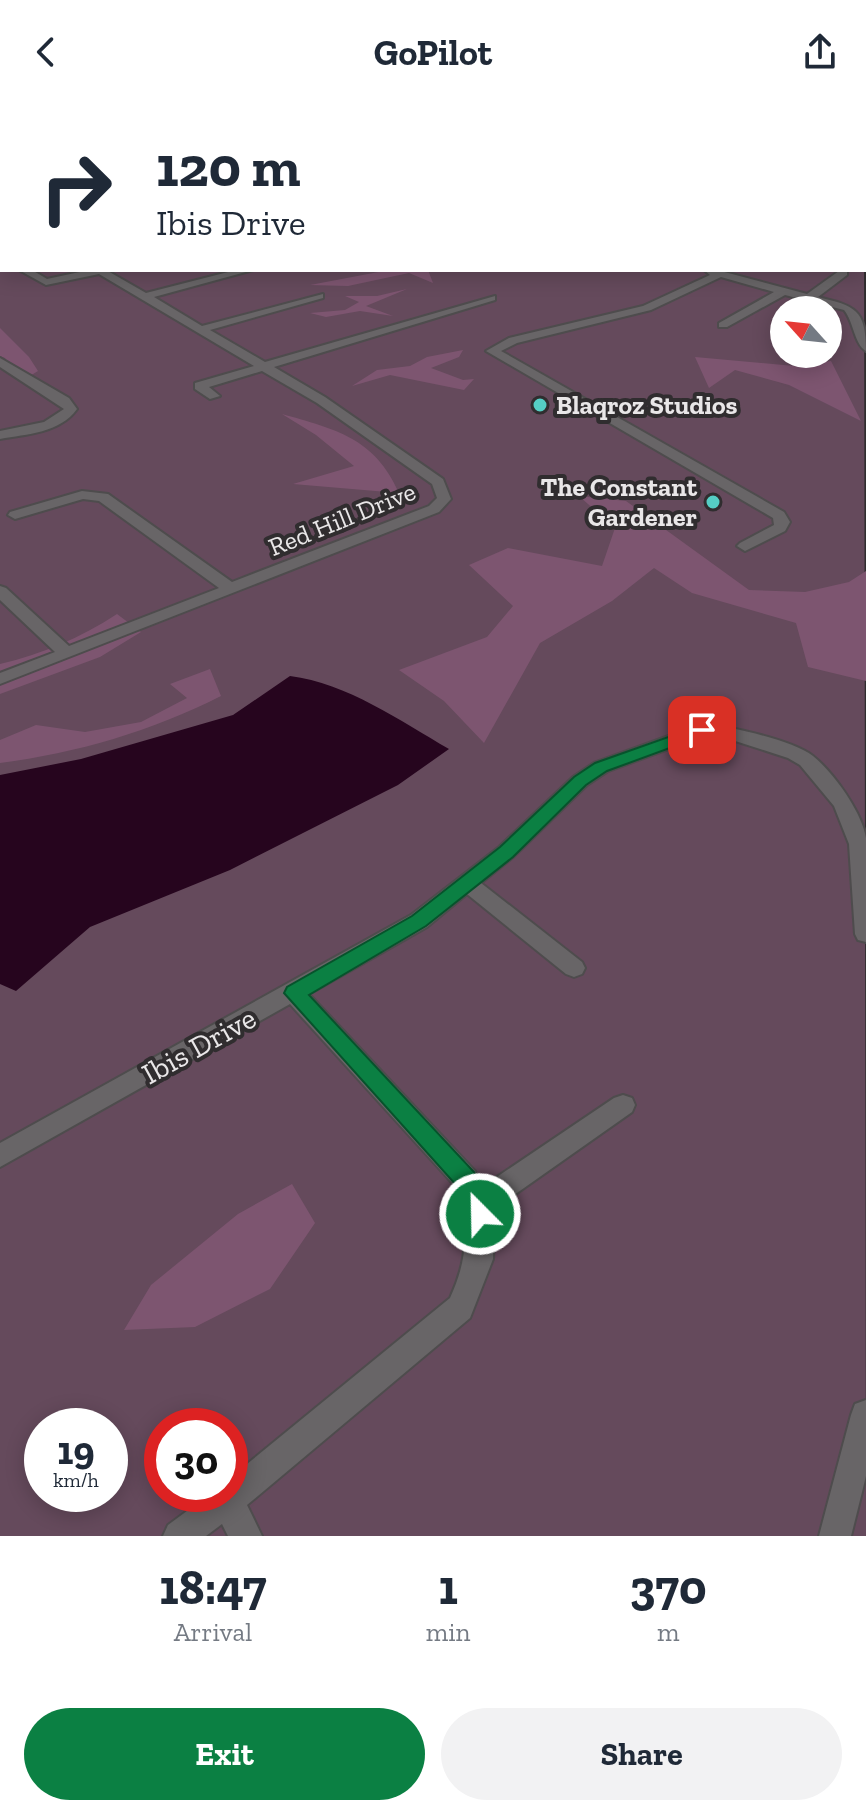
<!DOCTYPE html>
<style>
body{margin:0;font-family:"Zilla Slab",serif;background:#f2f2f3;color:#1f2937;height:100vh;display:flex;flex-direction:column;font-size:30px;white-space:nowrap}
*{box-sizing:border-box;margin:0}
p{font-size:26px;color:#747a83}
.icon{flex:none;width:44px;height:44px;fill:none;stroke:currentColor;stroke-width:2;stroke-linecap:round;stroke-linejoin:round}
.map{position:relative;height:1432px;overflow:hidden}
.panel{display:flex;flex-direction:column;background:#fff;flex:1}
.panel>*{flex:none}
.banner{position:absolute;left:0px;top:0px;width:866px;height:168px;box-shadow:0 4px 20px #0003;background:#fff;color:#1f2937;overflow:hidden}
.needle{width:52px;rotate:297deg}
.controls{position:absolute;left:770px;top:192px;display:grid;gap:16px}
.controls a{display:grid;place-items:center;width:72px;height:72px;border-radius:50%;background:#fff;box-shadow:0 4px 20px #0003;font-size:40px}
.speed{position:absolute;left:24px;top:1304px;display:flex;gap:16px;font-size:40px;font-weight:700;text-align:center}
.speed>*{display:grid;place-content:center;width:104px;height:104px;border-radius:50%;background:#fff;box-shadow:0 4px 20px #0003;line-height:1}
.speed small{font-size:20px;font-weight:400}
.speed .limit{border:12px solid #d22;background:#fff;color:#111}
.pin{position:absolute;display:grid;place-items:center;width:68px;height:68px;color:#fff;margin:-34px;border-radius:16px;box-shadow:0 4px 12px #0006}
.me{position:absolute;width:88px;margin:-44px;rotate:337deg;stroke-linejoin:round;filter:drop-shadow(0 0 6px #0008)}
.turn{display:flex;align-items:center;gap:28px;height:168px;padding:0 24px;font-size:36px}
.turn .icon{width:104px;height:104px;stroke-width:2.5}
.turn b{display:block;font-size:56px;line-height:68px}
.eta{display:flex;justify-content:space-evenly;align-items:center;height:136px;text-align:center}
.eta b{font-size:48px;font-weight:700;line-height:56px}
.button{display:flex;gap:16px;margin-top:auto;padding:16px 24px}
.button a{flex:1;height:92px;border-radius:48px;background:#0b8043;color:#fff;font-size:32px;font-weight:700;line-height:92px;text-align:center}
.button a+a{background:#f2f2f3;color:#1f2937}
header{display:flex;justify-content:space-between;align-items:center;height:104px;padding:0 24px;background:#fff;font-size:36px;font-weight:700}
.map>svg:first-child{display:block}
</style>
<header><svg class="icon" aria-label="back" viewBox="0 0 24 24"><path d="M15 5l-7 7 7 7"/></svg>GoPilot<svg class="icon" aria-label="share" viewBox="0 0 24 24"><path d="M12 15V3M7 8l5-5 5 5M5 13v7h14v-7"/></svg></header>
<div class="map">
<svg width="866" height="1432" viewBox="0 0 866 1432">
<rect width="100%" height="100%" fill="#302d2f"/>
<path fill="#654a5c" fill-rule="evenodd" d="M0,0H635L2,2V96Z
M864,117L866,1432H0V155L2,166H864ZM784,206H828V250H784ZM42,1322H110V1390H42ZM162,1322H230V1390H162Z"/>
<path fill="#7d5570" d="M389,166H428L433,179L409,169L348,182L310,181Z
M407,185L366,202L393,212L360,207L326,213L310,209L345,206L359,198L345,192H377Z
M0,224L29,253L38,267L20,278L5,254L0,252Z
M463,246L459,253L431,264L463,276L474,275L464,286L390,271L352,282L377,266L410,262L427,253Z
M695,253L794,262L831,257L861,317L789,281L735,266L709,284Z
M282,310C335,325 375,334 399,389L293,380L354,362L316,331Z
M579,392L626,397L749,486L805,488L849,478L866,467V577L808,563L796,519L692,489L654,464L612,497L540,539L484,639L444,597L399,566L487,533L513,502L469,461L508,444L602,462L615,424Z
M117,510L141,528L100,553L0,590V560C43,550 80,534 117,510Z
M210,565L221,592C152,627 77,649 0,659V636L36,621L85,628L141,618L187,594L170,580Z
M292,1080L315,1119L270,1185L195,1223L124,1226L151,1181L238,1110Z"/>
<path fill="#26051e" d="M290,572C347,579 400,617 449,645L398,681L230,766L90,823L16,887L0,880V671L81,655L233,611Z"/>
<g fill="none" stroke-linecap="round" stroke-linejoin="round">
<g stroke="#4e4c4d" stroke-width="4">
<path id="minor" d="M864,146H866V152H864Z
M19,166H32L47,175L89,166H106L146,189L236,166H253L154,193L202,222L323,190V194L210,226L265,258L495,192V196L274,263L325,293L443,375L451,395L439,408L0,580V569L55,548L0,496V482L6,484L69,542L219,484L99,397L83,395L15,415L8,411L10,408L82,387L108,390L232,478L429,402L437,394L432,380L317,299L262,267L209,283L220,292L210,295L195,285V279L254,262L99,170L46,181Z
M704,166H717L807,190L839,167H847V171L818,193C855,202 866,205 866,247C854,240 854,218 844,206L785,191L727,223H719V219L774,188L721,173L651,206L517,239L501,247L784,408L790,418L785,427L745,447L737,442L740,439L774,421L773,414L486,247L509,234L643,202L710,171Z
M0,254L69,294L77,305C60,329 27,330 0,335V327L44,318L64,305L0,263Z
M702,620C729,622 792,636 813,652C833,668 862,708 866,734C866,767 866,805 866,838L858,836L855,830L849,740L834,702L800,661L788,654L726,634L704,632L608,667L587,681L513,753L481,779L582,858L585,864L582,870L574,873L566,870L467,790L427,823L309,890L475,1067L482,1083L614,994L623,991L632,994L635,1001L632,1008L490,1108L494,1126L493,1155L470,1214L247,1401L262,1432H228L222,1420L206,1432H163L168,1421L210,1390H230V1374L450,1194C468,1155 470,1122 455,1082L290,900L0,1063V1039L411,811L499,743L573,673L594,659Z
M866,1296V1372L851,1432H819L851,1311L855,1300Z"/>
</g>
<g stroke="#4e4c4d" stroke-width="4">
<path id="major" d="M864,111H866V117H864Z
M2,148V156L0,157V149Z"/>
</g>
<use href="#minor" fill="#686567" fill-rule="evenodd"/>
<use href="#major" fill="#9a668b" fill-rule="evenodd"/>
</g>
<path fill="#0b8043" stroke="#07532c" stroke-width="2" d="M702,621L710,626L708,630L607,667L586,681L513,753L426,822L309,891L474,1068L492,1110L489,1118L480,1121L471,1118L457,1082L284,889L287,883L412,812L500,743L574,673L595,659Z"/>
<g fill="#55cec5" stroke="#302d2f" stroke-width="3">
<circle cx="540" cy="301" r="8"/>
<circle cx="713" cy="398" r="8"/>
</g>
<g text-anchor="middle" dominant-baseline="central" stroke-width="8" stroke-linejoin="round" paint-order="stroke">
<g font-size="26" font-weight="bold" fill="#e9e7e8" stroke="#302d2f" text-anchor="start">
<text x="556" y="301">Blaqroz Studios</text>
<text x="697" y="383" text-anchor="end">The Constant<tspan x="697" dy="30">Gardener</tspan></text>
</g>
<g font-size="26" fill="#e9e7e8" stroke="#302d2f">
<text transform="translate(342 415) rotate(-22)">Red Hill Drive</text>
</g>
<g font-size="30" fill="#e9e7e8" stroke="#302d2f">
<text transform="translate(199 942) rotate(-29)">Ibis Drive</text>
</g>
</g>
</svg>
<div class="controls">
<a><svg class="needle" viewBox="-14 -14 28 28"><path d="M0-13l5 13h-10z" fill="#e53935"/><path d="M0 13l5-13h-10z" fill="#747a83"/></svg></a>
</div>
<div class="speed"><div>19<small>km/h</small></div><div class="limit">30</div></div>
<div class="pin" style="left:702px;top:626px;background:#d93025"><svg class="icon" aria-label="arrive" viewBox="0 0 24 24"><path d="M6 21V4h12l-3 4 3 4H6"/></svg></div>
<svg class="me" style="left:480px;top:1110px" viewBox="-20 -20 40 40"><circle r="17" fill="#0b8043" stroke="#fff" stroke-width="3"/><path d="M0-11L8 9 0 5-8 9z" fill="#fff"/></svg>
<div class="banner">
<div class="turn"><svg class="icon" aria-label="right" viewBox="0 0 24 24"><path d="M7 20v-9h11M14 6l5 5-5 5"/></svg><div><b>120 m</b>Ibis Drive</div></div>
</div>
</div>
<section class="panel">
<div class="eta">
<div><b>18:47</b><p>Arrival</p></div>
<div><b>1</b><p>min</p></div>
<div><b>370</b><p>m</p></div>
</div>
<div class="button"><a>Exit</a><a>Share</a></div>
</section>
